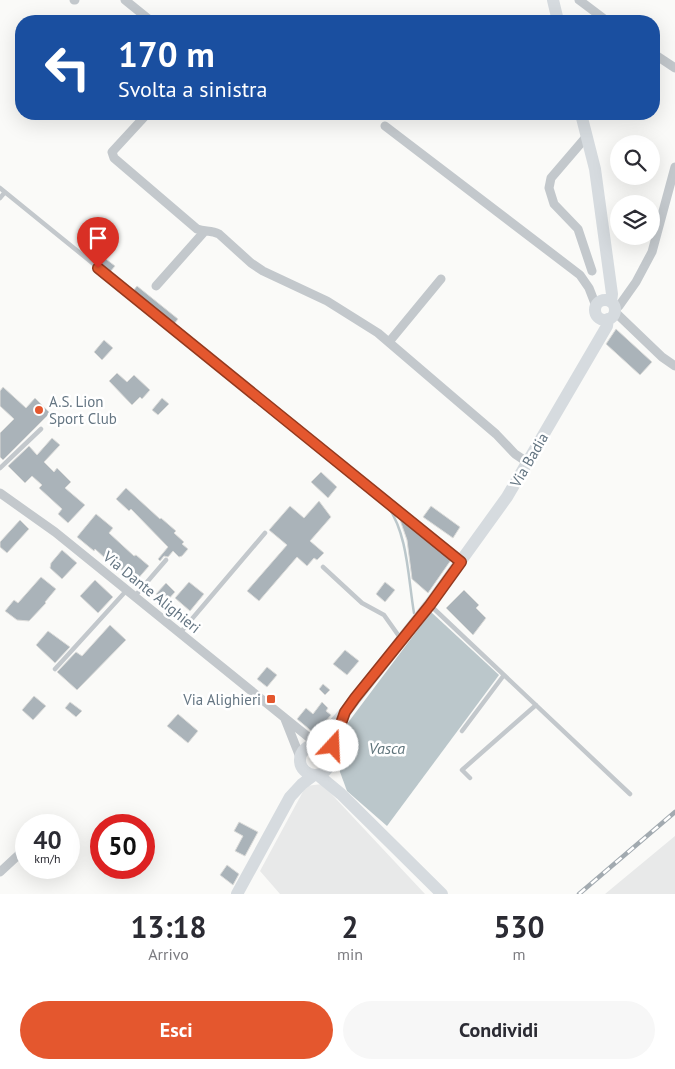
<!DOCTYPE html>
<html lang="it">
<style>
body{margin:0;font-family:"PT Sans",sans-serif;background:#f7f7f7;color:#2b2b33;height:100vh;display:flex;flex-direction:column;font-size:19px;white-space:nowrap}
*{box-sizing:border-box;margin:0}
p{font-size:16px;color:#7c7c81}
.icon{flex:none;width:28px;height:28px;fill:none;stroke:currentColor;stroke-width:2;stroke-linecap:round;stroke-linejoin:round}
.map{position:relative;height:894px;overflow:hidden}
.panel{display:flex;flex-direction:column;background:#fff;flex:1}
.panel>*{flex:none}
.top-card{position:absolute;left:15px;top:15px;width:645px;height:105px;border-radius:20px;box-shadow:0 5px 20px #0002;background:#1a4fa0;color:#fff;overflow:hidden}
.controls{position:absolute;left:610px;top:135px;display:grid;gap:10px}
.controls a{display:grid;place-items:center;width:50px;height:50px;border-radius:50%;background:#fff;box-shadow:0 5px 20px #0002;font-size:25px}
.speed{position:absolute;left:15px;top:814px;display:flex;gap:10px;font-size:25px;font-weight:700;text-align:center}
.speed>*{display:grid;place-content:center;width:65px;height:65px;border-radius:50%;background:#fff;box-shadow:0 5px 20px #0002;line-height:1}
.speed small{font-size:12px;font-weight:400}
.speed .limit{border:8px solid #d22;background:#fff;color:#111}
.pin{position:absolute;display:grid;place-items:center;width:42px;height:42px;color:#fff;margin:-51px -21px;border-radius:50% 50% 50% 0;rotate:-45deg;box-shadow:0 0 5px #0007}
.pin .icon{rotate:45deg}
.me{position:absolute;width:55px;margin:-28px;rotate:20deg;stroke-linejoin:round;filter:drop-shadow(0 0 4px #0008)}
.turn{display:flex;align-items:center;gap:18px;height:105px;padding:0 20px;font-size:22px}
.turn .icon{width:65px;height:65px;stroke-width:2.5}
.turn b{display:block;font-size:35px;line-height:42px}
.eta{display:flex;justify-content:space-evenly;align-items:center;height:85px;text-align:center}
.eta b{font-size:30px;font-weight:800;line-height:35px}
.action{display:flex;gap:10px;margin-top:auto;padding:10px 20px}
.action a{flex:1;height:58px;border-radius:30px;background:#e4572e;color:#fff;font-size:20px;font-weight:800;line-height:58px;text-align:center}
.action a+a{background:#f7f7f7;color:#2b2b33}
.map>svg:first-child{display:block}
</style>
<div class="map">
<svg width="675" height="894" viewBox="0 0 675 894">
<rect width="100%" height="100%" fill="#fafaf8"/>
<path fill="#e8e9e9" d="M322,784L425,894H280L260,871L306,786Z
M675,836V894H605Z"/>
<path fill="#bbc7cb" d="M431,612L499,675L387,826L347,791L340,772L337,748L344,728Z"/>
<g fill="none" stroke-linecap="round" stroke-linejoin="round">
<path stroke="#bbc7cb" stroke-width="2.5" d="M387,505C408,534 408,578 414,613"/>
</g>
<path fill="#aab3b9" stroke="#dcdcda" d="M102,256L115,266L110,272L98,262Z
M137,286L178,319L174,324L133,291Z
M616,329L652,362L640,375L606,344Z
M104,340L113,348L102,360L94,352Z
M117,373L127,382L134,375L150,390L142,399L140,397L132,405L109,381Z
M3,387L26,408L35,398L50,413L3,460L0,457V433L14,419L0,406V391Z
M162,398L169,404L158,415L152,410Z
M52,438L60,445L44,462L54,472L57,468L71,482L65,488L85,505L68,523L58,514L62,509L39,488L42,485L32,476L25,483L8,466L29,446L37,455Z
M321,472L337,487L328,498L311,482Z
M126,488L160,519L161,518L176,531L174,533L184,542L182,544L188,549L182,556L179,557L173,551L168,557L164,556L160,561L158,559L168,547L131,509L129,511L116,499Z
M319,501L331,517L310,541L324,553L317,560L314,558L307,566L297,557L259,601L247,591L287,545L269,530L290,506L304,518Z
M431,506L460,527L453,538L423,517Z
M96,514L113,528L109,533L134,556L136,555L149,566L135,582L117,566L116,568L95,549L94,551L77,537Z
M399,517L451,560L428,593L412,579L407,540Z
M20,520L29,529L7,553L0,547V542Z
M62,550L77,563L62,579L50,568L51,563Z
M41,577L56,589L45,602L46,603L29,621L17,620L5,611L14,600L18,603Z
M95,580L113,597L98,613L80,596Z
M189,582L204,594L190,611L175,598Z
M385,582L395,590L385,602L376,594Z
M166,583L175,592L165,603L156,594Z
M464,590L479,605L476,608L486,618L473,635L446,608Z
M110,625L126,640L77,690L57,672L76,652L82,656Z
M48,631L70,647L55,663L36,645Z
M345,650L359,661L347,675L333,664Z
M267,667L277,675L267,687L257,679Z
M323,684L330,690L325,695L319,689Z
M34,696L46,706L33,720L22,710Z
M70,702L82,711L76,717L65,708Z
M322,702L328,708L326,711L331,715L315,734L297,719L306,708L313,714Z
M178,714L198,731L188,743L167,726Z
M239,822L258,832L245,856L235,851L243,836L234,831Z
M227,865L239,874L233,885L220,875Z"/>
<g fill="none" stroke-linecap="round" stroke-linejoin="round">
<path stroke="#c3c8cc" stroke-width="4.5" d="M0,188L459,561
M0,198L5,192
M0,468L41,429
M323,567L362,603L384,615L401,639
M135,596L166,560
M431,606L630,794
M180,633L265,533
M55,669L126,591
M462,731L504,675
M470,778L462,770L536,705"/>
<path stroke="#c3c8cc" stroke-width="9" d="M74,0H75
M125,0L151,21
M579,0L607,21
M654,54L675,68
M147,114L112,152L114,158L197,229C205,232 211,230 219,234L251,263L263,271L327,301L378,333L496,434L515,454L527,462
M385,126L580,275L589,288L596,306
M587,136L551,178L549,188L554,204L578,229L592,271
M156,286L204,232
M614,308L619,306L636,282L652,252L675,167
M614,311L662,357L675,366
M389,342L441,279
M0,493L55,532L317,744
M285,719L300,757
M0,872L26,848"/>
<path stroke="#d6dbdf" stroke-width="12" d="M553,0L558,21
M581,114L595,169L612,294L611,302
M595 310a10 10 0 1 1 20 0a10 10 0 1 1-20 0Z
M317,744L345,712L432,601L507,497L607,326L608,319
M300 760a15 15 0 1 1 30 0a15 15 0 1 1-30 0Z
M330,756L335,736L342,721
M318,775L341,794L442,894
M237,894L290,797L302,784L314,775"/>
<g stroke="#a2aab0" stroke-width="4.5">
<path id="rail" d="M579,894L675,812"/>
</g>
<use href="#rail" stroke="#fff" stroke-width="2.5" stroke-dasharray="8" stroke-linecap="butt"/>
</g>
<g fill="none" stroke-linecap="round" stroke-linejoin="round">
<g stroke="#94391e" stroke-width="12">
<path id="route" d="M98,268L461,562L430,605L355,698L345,712L333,746"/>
</g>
<use href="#route" stroke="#e4572e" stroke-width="9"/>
</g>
<g fill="#e4572e" stroke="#fff" stroke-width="2">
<circle cx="39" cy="410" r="5"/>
<rect x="266" y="694" width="10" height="10" rx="2.5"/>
</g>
<g text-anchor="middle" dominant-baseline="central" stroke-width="5" stroke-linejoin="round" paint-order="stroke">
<g font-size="15" fill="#657683" stroke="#fff" text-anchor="start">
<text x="49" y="401">A.S. Lion<tspan x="49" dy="17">Sport Club</tspan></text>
<text x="261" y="699" text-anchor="end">Via Alighieri</text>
</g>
<g font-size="15" fill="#657683" stroke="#fff">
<text transform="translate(529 460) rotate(-60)">Via Badia</text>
<text transform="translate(152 592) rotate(39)">Via Dante Alighieri</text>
</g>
<g font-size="16" font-style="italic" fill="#60757c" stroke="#fff">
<text x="387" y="748">Vasca</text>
</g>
</g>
</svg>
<div class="controls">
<a><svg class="icon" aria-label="search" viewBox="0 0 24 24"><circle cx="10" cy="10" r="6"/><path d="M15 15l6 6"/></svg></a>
<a><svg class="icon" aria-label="layers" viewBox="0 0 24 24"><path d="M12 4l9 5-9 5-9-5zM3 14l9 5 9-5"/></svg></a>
</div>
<div class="speed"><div>40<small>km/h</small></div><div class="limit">50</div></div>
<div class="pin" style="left:98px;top:268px;background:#d93025"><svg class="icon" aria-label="arrive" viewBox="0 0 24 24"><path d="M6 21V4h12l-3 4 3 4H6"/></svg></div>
<svg class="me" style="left:333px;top:746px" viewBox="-20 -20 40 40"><circle r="19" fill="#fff"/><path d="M0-13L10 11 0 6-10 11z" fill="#e4572e"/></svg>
<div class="top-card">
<div class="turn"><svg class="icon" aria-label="left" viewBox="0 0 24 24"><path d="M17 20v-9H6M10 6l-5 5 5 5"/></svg><div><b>170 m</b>Svolta a sinistra</div></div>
</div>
</div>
<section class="panel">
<div class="eta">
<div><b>13:18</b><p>Arrivo</p></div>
<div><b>2</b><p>min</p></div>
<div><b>530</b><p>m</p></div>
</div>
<div class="action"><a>Esci</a><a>Condividi</a></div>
</section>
